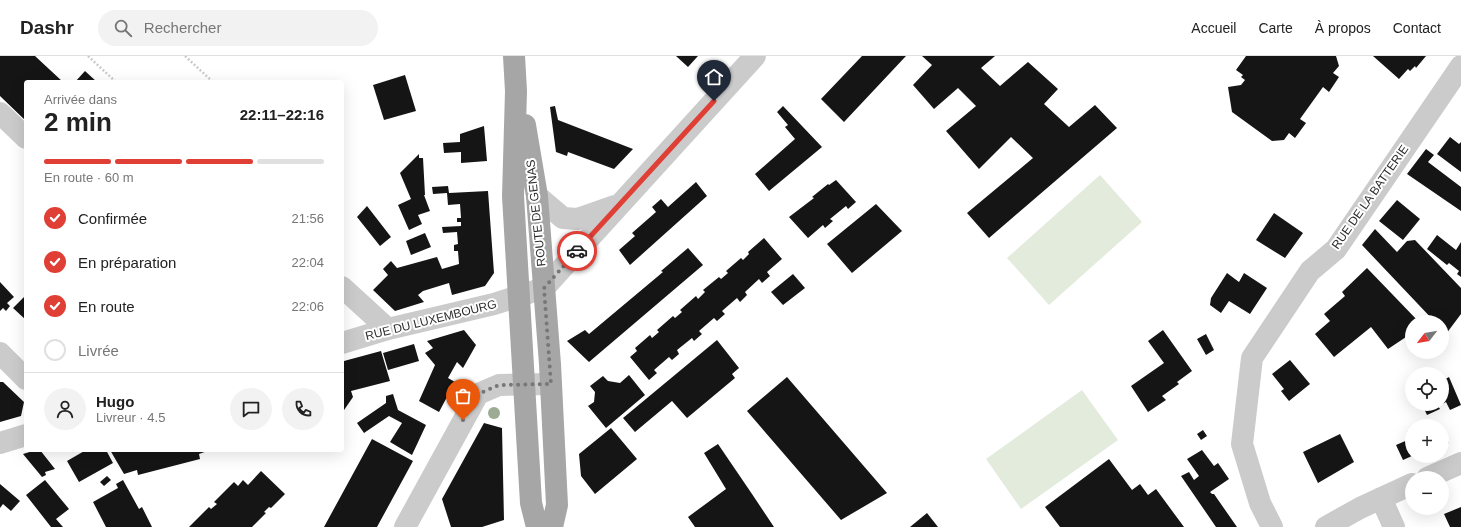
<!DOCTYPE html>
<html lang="fr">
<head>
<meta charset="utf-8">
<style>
	body { margin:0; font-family:Arial,sans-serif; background:#f2f2f2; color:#222; height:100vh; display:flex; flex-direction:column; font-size:15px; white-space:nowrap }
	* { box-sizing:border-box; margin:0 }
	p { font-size:13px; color:#767676 }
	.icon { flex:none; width:22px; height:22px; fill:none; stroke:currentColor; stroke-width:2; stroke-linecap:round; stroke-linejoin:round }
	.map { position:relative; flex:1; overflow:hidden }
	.sheet { position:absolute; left:24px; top:24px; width:320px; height:372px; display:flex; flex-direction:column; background:#fff; border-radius:4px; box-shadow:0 4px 16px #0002 }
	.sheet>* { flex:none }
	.needle { width:26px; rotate:239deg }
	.tools { position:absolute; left:1405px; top:259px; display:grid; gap:8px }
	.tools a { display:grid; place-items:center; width:44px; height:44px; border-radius:50%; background:#fff; box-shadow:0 4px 16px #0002; font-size:20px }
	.pin { position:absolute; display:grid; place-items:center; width:34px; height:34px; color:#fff; margin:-41px -17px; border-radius:50% 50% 50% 0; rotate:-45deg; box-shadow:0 0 4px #0007 }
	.pin .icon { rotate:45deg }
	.courier { position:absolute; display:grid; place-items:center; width:40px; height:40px; margin:-20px; border:3px solid #df3f35; border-radius:50%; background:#fff; color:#222; box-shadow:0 1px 5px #0007 }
	.head em { font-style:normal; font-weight:700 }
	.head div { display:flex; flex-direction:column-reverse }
	.head { display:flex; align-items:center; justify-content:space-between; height:68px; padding:0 20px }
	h1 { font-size:26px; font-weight:700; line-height:30px }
	.bar { display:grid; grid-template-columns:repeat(4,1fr); gap:6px 4px; align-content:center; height:48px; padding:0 20px }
	.bar i { height:5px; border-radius:3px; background:#e0e0e0 }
	.bar .selected { background:#df3f35 }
	.bar p { grid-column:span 4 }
	.line { display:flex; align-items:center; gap:10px; padding:0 20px; border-top:1px solid #e0e0e0 }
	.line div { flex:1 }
	.round { display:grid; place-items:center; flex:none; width:42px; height:42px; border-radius:21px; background:#f2f2f2 }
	ol { padding:0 20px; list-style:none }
	li { display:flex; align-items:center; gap:12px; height:44px }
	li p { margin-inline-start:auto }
	li .icon { padding:4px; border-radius:50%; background:#df3f35; color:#fff; stroke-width:4 }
	li:last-child { color:#767676 }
	li i { width:22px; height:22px; border:2px solid #e0e0e0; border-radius:50% }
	header { display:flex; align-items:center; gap:24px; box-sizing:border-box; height:56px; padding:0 20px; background:#fff; border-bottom:1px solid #e0e0e0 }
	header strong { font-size:19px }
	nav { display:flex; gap:22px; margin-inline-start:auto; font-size:14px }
	.search { width:280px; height:36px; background:#f2f2f2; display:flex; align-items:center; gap:10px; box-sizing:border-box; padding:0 14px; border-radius:22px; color:#767676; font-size:15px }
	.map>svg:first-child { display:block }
	.green { fill:#e2ebdc }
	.building { fill:#151515 }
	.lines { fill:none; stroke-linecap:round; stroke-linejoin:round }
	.path { stroke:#cbcbcb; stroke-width:2.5; stroke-dasharray:2 2; stroke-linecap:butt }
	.minor { stroke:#cbcbcb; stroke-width:22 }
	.major { stroke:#a6a6a6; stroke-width:22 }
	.tree { fill:#9cac94 }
	.done { stroke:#777; stroke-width:4; stroke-dasharray:0 7.2 }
	.route { stroke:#df3f35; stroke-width:5 }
	.labels { text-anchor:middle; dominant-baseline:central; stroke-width:4; stroke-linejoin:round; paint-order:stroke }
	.street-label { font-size:12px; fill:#2e2e2e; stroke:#fff }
</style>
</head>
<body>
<header>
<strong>Dashr</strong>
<div class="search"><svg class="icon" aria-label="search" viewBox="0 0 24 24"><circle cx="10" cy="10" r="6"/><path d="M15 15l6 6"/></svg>Rechercher</div>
<nav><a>Accueil</a><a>Carte</a><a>À propos</a><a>Contact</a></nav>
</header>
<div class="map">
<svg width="1461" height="471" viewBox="0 0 1461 471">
	<rect width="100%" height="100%" fill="#fff"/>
	<!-- green -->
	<path class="green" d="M1100,119L1142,166L1049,249L1007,202Z
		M1082,334L1118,384L1021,453L986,403Z"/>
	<!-- building -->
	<path class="building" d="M0,0H35L63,26H26V65L0,40Z
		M676,0H698L688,11Z
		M862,0H906L844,66L821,43Z
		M922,0H995L981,12L1000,30L1028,6L1058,33L1044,48L1069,71L1095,49L1117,72L989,182L967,157L1033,102L1011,81L979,113L946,75L976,50L958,32L934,53L913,29L932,9Z
		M1246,0H1336L1339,10L1333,17L1339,21L1329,36L1323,31L1300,63L1306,67L1295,82L1289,77L1284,84L1272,85L1232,56L1228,31L1241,29L1245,24L1241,21L1243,19L1236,14Z
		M1373,0H1426L1416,12L1415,10L1410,15L1408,13L1399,23Z
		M85,15L97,26H75Z
		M405,19L416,55L384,64L373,29Z
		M555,50L558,64L633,93L614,113L568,96L567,100L556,96L550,51Z
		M783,50L822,91L769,135L755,118L795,83L785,71L788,69L777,56Z
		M484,70L487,105L461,107V96L444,97L443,87L460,86V78Z
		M1450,81L1459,88L1461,86V116L1437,98Z
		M1426,93L1434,99L1428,106L1461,131V155L1407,118Z
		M419,98V102H423L425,139H424L430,155L418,159L422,168L409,174L398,149L411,143L400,117Z
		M836,124L856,146L848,153L846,150L830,163L833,165L825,172L823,169L808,182L789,161L814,142L812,141L828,128L829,129Z
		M696,126L707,140L630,209L619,194L635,180L632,177L656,156L652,151L661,143L668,151Z
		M448,130L449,137L488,135L494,217L485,230L452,239L449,227L423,235L418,239L424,246L395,255L373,234L388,219L383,213L391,205L397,212L437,201L442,213L459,208L458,195H454V189L458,188L457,176L443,177L442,171L461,170V166H457V162H461L460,148L448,149L447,137L433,138L432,131Z
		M1397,144L1420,163L1403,184L1379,165Z
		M876,148L902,175L852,217L827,188Z
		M367,150L391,181L380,190L357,161Z
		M1274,157L1303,177L1285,202L1256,184Z
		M1375,173L1397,196L1407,185L1415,184L1461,232V258L1446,278L1442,274V266H1435L1362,189Z
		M425,177L431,191L411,199L406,185Z
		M1437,179L1456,194L1461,186V221L1457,218L1459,215L1449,207L1447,209L1427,193Z
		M764,182L782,203L767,216L770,220L762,227L759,223L745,236L747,239L740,246L737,242L722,255L725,258L717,265L714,262L699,275L702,278L694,285L692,282L677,294L679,298L672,304L669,301L654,314L657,317L649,324L630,301L637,295L635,292L650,279L652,282L659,276L657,274L673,260L675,262L682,256L680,254L696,240L698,243L705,236L703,234L719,221L721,223L728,217L726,215L741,202L743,204L749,198L748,196Z
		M688,192L703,209L589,306L567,285L585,274L589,278L663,216L661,215Z
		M1367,212L1419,266H1412V277L1388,293L1371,271L1334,301L1315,278L1330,265L1324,258L1345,240L1342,236Z
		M1227,217L1239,226L1244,217L1267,232L1250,258L1229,245L1221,257L1210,249L1211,242Z
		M793,218L805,232L783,249L771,236Z
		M0,226L14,241L7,247L10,250L6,255L3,252L0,255Z
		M26,239V264L13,252Z
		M464,274L476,289L463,312L457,306L448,322L455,326L439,356L419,345L435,309L425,297L433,292L427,285Z
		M1163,274L1192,315L1177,326L1179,328L1162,340L1166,344L1148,356L1131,330L1164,307L1148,285Z
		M1206,278L1214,294L1206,299L1197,283Z
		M717,284L739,312L732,318L735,322L687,362L672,345L635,376L623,362Z
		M414,288L419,305L388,314L383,297Z
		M381,295L390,325L351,335L353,341L342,357V309L344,305Z
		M1290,304L1310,328L1289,345L1281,335L1284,333L1272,318Z
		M629,319L645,339L606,372L588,350L594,346L595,336L590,330L603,320L608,325L620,327Z
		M787,321L887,437L841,464L747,355Z
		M1449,321L1461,349L1450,354L1446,346L1438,350L1440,353L1427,359L1422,348H1442V325Z
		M0,326H3L24,346L21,360L0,366Z
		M393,338L398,354L426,369L412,399L390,386L402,367L389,360L364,377L357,367L386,347V340Z
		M484,367L502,372L504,464L482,471H451L442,443Z
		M1442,371L1449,387L1442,390Z
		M611,372L637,403L595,438L581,420L579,398Z
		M1412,373V400L1403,404L1396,389L1410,383L1407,376Z
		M1203,374L1207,380L1201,384L1197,378Z
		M1340,378L1354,406L1318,427L1303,396Z
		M372,383L413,405L377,471H324Z
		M718,388L752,438L774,471H695L688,461L726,433L704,397Z
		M36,394H40L55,413L45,416L46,419L42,421L23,398Z
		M86,394H106L113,407L79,426L67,405Z
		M110,394H210L199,398L200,403L138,419L137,414L124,418Z
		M1202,394L1214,410L1218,407L1229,423L1210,436L1212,438H1214L1237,471H1216L1181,420L1189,416L1194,424L1199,420L1187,403Z
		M1109,403L1132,434L1140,428L1148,439L1156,433L1184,471H1060L1045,451Z
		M261,415L285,438L271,452L269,451L264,456L266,457L252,471H189L209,451L211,453L217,448L214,446L234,426L238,430L243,424L248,429Z
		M107,420L111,424L104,430L100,426Z
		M45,424L69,453L56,463L63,471H51L26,439Z
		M123,424L139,453L142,451L152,471H106L93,446L118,432L116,428Z
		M0,428L20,445L11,455L3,448L0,452Z
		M1461,451V471H1450L1444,458Z
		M927,457L938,471H910Z"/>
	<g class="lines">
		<!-- path -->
		<path class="path" d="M88,0L116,26
			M185,0L213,26"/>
		<!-- minor -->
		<path class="minor" d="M0,57L26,82
			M537,140L563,162L578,163L615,150
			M342,231L388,273
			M342,287L388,273L494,248L544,232L755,0
			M0,297L26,323
			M0,387L26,379
			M1427,422L1461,407
			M1381,442L1394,471
			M405,471L478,338L499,329L551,328
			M1272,471L1260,447L1242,388L1252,302L1310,215L1336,193L1461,10
			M1326,471L1360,452L1412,428"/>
		<!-- major -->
		<path class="major" d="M514,0L516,35L513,140L531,447L537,471
			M525,69L537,140L550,308L557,449L552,471"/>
	</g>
	<!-- trees -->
	<circle class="tree" cx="494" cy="357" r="6"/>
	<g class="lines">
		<!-- done -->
		<path class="done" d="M463,364L478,338L499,329L551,328L544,232L577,195"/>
		<!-- route -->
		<path class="route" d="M577,195L714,45"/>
	</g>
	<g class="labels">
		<!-- street labels -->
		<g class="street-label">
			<text transform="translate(1370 141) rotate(-55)">RUE DE LA BATTERIE</text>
			<text transform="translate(536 157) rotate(-96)">ROUTE DE GENAS</text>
			<text transform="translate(431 264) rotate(-14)">RUE DU LUXEMBOURG</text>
		</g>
	</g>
</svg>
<div class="tools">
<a><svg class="needle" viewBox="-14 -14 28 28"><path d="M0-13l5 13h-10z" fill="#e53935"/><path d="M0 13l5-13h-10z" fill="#767676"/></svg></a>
<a><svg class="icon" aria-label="locate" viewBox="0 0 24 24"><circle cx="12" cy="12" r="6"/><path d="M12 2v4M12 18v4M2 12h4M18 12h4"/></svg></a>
<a>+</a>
<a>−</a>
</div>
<div class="pin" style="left:463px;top:364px;background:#ea580c"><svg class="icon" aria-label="bag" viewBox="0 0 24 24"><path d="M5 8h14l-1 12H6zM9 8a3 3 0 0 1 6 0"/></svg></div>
<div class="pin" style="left:714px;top:45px;background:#1f2937"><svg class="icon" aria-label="home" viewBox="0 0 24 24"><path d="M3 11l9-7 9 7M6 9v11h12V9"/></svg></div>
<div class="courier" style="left:577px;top:195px"><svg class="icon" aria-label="car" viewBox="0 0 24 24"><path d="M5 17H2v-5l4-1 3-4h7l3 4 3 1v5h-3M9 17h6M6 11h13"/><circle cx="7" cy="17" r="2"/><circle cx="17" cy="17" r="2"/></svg></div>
<section class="sheet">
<div class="head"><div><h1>2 min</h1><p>Arrivée dans</p></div><em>22:11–22:16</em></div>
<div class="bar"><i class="selected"></i><i class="selected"></i><i class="selected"></i><i></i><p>En route · 60 m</p></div>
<ol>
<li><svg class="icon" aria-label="check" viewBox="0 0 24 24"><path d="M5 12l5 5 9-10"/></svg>Confirmée<p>21:56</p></li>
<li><svg class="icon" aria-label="check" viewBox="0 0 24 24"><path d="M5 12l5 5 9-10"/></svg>En préparation<p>22:04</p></li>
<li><svg class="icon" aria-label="check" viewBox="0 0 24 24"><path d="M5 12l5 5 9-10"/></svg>En route<p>22:06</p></li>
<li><i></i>Livrée</li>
</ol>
<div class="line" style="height:72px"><a class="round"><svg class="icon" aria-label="person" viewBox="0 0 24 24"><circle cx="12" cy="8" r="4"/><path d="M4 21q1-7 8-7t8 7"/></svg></a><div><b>Hugo</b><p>Livreur · 4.5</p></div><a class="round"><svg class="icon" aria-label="chat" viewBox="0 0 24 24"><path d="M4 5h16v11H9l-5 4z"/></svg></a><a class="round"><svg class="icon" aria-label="phone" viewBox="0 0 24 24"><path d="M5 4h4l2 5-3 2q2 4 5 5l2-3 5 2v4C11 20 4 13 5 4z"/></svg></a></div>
</section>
</div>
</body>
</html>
